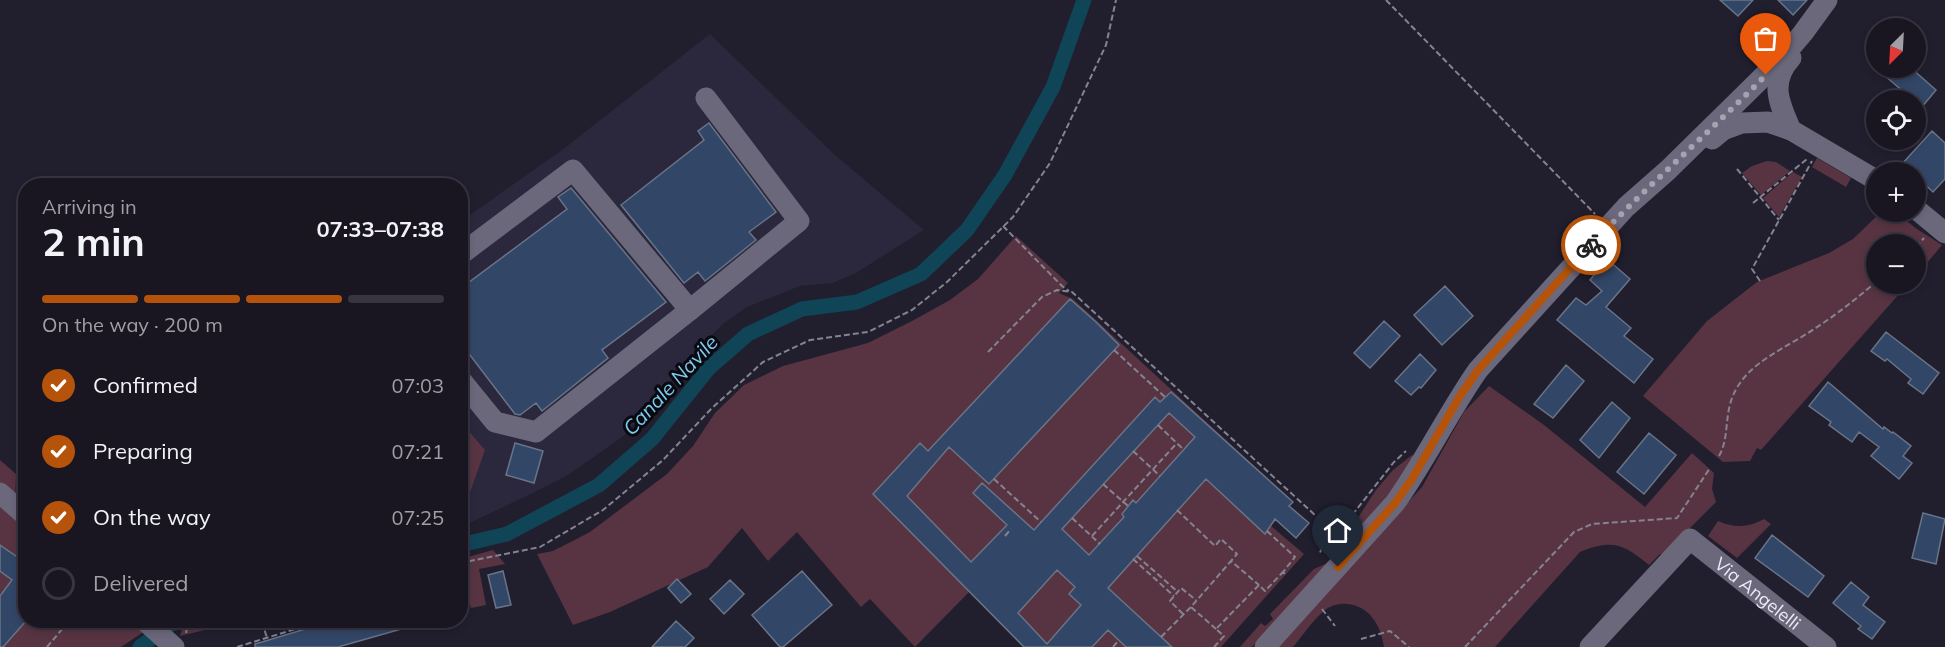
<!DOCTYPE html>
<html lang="en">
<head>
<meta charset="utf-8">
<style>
	body { margin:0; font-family:Mulish,sans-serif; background:#26232f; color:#f1f3f6; height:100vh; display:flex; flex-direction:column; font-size:22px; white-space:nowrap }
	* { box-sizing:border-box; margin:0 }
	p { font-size:20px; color:#9f9fa5 }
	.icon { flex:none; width:33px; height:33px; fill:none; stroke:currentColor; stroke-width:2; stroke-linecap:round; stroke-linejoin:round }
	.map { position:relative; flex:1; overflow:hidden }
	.panel { position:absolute; left:18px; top:178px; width:450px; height:450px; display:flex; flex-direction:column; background:#191622; border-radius:24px; box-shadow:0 3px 9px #0003,0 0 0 2px #373540 }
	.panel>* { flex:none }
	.needle { width:39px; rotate:204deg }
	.fabs { position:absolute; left:1866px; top:18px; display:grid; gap:12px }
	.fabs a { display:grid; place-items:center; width:60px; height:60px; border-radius:50%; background:#191622; box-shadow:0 3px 9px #0003,0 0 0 2px #373540; font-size:30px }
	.pin { position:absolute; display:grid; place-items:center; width:51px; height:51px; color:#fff; margin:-62px -26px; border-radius:50% 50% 50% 0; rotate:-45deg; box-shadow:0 0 6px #0007 }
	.pin .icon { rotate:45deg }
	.courier { position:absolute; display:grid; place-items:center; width:60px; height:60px; margin:-30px; border:4px solid #b45309; border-radius:50%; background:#fff; color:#222; box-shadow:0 2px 8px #0007 }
	.headline em { font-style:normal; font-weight:700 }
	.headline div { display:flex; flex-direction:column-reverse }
	.headline { display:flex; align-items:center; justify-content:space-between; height:102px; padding:0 24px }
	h1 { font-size:39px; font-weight:700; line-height:45px }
	.bar { display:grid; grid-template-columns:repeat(4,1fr); gap:9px 6px; align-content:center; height:72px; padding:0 24px }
	.bar i { height:8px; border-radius:4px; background:#373540 }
	.bar .current { background:#b45309 }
	.bar p { grid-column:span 4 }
	ol { padding:0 24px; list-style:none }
	li { display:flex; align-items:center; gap:18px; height:66px }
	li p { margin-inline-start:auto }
	li .icon { padding:6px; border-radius:50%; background:#b45309; color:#fff; stroke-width:4 }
	li:last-child { color:#9f9fa5 }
	li i { width:33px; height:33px; border:3px solid #373540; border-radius:50% }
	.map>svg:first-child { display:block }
	.built { fill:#2b273d }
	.green { fill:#583442 }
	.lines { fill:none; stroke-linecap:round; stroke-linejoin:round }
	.canal { stroke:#104457; stroke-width:15 }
	.building { fill:#324667; stroke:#697487; stroke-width:1.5; fill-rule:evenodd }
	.path { stroke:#868391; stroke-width:2; stroke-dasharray:6 3; stroke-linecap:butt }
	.minor { stroke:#6b687c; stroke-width:21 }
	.done { stroke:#a6a3b1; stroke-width:6; stroke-dasharray:0 10.8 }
	.route { stroke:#b45309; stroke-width:8 }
	.labels { text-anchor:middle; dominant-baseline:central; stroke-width:6; stroke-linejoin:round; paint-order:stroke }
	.street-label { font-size:18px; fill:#edebf7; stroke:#0a0910 }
	.water-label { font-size:20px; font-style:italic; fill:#7ccbef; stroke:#0a0910 }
</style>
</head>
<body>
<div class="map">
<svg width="1945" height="647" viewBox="0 0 1945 647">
	<rect width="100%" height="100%" fill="#211e2e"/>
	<!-- built -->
	<path class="built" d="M710,34L835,155L924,230L856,273L833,283L800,286L747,307L724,323L695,352L625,435L568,475L531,494L461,527L460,222L562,150Z
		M25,465V515L15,506L16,474Z"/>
	<!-- green -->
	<path class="green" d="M1817,158L1851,178L1846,187L1812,167Z
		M1767,161L1776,162L1790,171L1761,195L1742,173L1752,166Z
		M1793,172L1802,177L1779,217L1763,198Z
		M1881,212H1895L1917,229L1942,245L1916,276V244H1876V284H1908L1761,450L1757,448L1750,461L1723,462L1643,396L1707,321L1757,282L1829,253L1853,239Z
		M1016,236L1068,283L1059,293L1073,299L1293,502L1271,526L1304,554L1221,647H1024L970,591L915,647L870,599L861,607L797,532L768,561L742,528L708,567L610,612L573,625L537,554L553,551L590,532L667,474L693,446L715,413L744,385L783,366L868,343L912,321L950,300L978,279Z
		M1489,386L1544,425L1645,507L1692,453L1714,473L1712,489L1716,502L1663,555L1660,554L1649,565C1623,544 1613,539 1580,552L1495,647H1384C1381,626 1370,606 1347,604C1340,603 1330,606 1325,610C1313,620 1303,635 1293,647H1275L1422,487L1464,412Z
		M460,421L485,450L469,495L461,497Z
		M1412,455L1415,457L1414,460C1369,529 1307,586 1252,647H1240L1261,623L1265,626L1273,619L1270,614L1314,569L1330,562L1333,555L1331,547L1340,531L1359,516L1376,490L1393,470Z
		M0,460L16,474L15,506L25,515L26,621H144L151,627L121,647H0Z
		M1764,519L1771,524L1737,558L1708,536L1718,521C1734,528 1749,528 1764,519Z
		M493,550L505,564L479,569L486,605L471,608L465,590L461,591V559Z
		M197,621H242L180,636L184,624Z"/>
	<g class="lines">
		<!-- canal -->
		<path class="canal" d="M460,545L507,534L599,485L652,439L709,368L748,334L802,309L857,302L921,274L967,230L1005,175L1053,87L1084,0
			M140,647L171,624L181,621"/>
	</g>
	<!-- building -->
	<path class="building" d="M1720,0H1753L1738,16Z
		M1778,0H1807L1793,15Z
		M1876,68H1911L1936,90L1921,108L1916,100H1913Z
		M709,123L776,212L749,232L756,240L705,281L698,272L684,283L621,205L704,140L698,131Z
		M1932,131L1945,143V179L1933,192L1916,176V172H1912L1902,164Z
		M571,188L666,302L602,350L608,358L542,411L536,403L520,415L515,414L460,342V289L567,209L558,197Z
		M1607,259L1630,279L1606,307L1631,328L1624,336L1653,359L1634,383L1557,320L1576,298L1586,305L1602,291L1590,280Z
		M1445,286L1473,316L1442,345L1414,315Z
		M1070,299L1096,322L1119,345L989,484L949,447L907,496L971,562L1007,525L973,493L982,483L1034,530L1155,397L1160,402L1171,392L1293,502L1289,506L1309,523L1296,538L1275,519L1265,534L1206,479L1108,588L1172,647H1126L1108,630L1092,647H1024L873,494L920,443L928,451ZM1169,413L1195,437L1136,503L1133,500L1122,514L1124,517L1089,555L1062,529ZM1057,570L1075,587L1069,594L1081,605L1047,644L1018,613Z
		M1384,321L1400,336L1370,368L1354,353Z
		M1886,332L1939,373L1923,394L1908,383L1911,379L1887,359L1885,361L1871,351Z
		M1420,354L1436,370L1421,388L1419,387L1411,395L1395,381Z
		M1566,365L1584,381L1553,418L1534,404Z
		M1828,382L1883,429L1884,427L1892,433L1893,432L1911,446L1903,456L1912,463L1899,479L1871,456L1879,447L1859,432L1852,442L1829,425L1831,422L1809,406Z
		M1612,402L1630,418L1599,458L1580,440Z
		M1649,433L1676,455L1644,494L1617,472Z
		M515,443L543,451L534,483L506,475Z
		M1923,513L1945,519L1936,564L1912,558Z
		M1772,535L1824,576L1808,597L1755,558Z
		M0,545L26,563V621L3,647H0V596L12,580L0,571Z
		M503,571L511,605L496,608L488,575Z
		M802,571L832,605L783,647H780L752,615Z
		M677,579L691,594L681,603L668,588Z
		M730,580L744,594L724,614L710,599Z
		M1851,582L1869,597L1863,605L1885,622L1872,639L1858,629L1861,626L1833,603Z
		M332,621H418L419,624L338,647H255V644Z
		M676,621L694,638L685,647H652Z"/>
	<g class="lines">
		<!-- path -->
		<path class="path" d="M1386,0L1595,214
			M1737,169L1779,220
			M1753,203L1807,159
			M1003,226L1062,286L1069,291
			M1916,247L1924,238
			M1760,281L1752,269L1812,161
			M1114,350L1165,397
			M988,352L1042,297L1057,290L1072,292L1328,527L1320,553
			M1158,425L1184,450
			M1133,451L1160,476
			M1719,456C1731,435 1722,411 1738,386C1755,359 1788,347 1814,329C1836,315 1856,299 1876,282
			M994,479L1041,522
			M1103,484L1128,506
			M1177,510L1215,546L1221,539L1237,554L1231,561
			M1072,518L1100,544
			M1328,527L1353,514L1394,462L1406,451
			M1267,531L1295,557L1283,572L1286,575
			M1005,536L1011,529
			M1092,536L1177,443
			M1137,556L1178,592
			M1133,559L1174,596
			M460,563L540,547L603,510L663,460L711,409L763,362L810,340L868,332L912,310L947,282L1013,217L1050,163L1106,45L1116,0
			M1322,609L1335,626
			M1183,614L1170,601L1181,588L1196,600
			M262,622L267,638
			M1216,629L1191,607L1231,561L1259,585
			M186,633L187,628L217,621
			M1161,637L1191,607
			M1361,639L1390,631L1409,647
			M47,647L69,621
			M237,647L321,621
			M1113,647L1119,640
			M1214,647L1224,636L1216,629L1259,585L1265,591L1283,572
			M1465,647L1574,532L1592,524L1677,518L1710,468"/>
		<!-- minor -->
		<g class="minor">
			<path d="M1791,58C1769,82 1779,103 1791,130"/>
			<path d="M1712,139L1723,130L1742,123L1768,122L1791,130L1876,180"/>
			<path d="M1916,209L1945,233"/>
			<path d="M460,255L573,170L690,310L536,432L495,422L460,379"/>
			<path d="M690,310L799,221L706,98"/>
			<path d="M0,493L26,516"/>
			<path d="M145,621L174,647"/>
			<path d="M1265,647L1395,503C1425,461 1448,413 1478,370L1626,207L1668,170L1780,60L1803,33L1827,0"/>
			<path id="s1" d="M1590,647L1690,539L1826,647"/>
		</g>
	</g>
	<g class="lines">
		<!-- done -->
		<path class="done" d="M1591,245C1647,186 1709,133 1766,75"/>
		<!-- route -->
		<path class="route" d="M1338,567L1395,503L1412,479L1460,396L1478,370L1591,245"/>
	</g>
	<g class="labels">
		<!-- street labels -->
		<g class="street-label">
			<text stroke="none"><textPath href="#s1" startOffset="234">Via Angelelli</textPath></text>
		</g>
		<!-- water labels -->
		<g class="water-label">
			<text transform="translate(670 385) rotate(-47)">Canale Navile</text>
		</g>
	</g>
</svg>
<div class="fabs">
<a><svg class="needle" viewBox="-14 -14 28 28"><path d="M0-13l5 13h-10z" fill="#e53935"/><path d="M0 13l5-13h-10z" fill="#9f9fa5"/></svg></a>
<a><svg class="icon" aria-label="locate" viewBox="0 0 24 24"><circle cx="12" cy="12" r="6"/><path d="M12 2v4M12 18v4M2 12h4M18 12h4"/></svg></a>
<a>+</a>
<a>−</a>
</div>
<div class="pin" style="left:1766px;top:75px;background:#ea580c"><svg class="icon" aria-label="bag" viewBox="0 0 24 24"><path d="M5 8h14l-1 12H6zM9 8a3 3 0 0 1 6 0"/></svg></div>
<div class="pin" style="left:1338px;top:567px;background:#1f2937"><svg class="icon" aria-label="home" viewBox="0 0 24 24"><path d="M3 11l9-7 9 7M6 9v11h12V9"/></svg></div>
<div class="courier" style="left:1591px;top:245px"><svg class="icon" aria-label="bike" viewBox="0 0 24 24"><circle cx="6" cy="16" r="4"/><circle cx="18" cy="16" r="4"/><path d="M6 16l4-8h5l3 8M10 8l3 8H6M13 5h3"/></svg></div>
<section class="panel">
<div class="headline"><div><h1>2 min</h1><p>Arriving in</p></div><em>07:33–07:38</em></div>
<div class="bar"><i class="current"></i><i class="current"></i><i class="current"></i><i></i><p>On the way · 200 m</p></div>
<ol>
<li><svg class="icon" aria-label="check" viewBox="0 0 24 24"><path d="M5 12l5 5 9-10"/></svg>Confirmed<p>07:03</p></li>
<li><svg class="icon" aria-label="check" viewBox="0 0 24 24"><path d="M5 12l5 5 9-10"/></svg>Preparing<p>07:21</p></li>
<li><svg class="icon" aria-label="check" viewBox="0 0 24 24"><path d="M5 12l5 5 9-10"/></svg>On the way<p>07:25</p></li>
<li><i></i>Delivered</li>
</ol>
</section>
</div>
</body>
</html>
